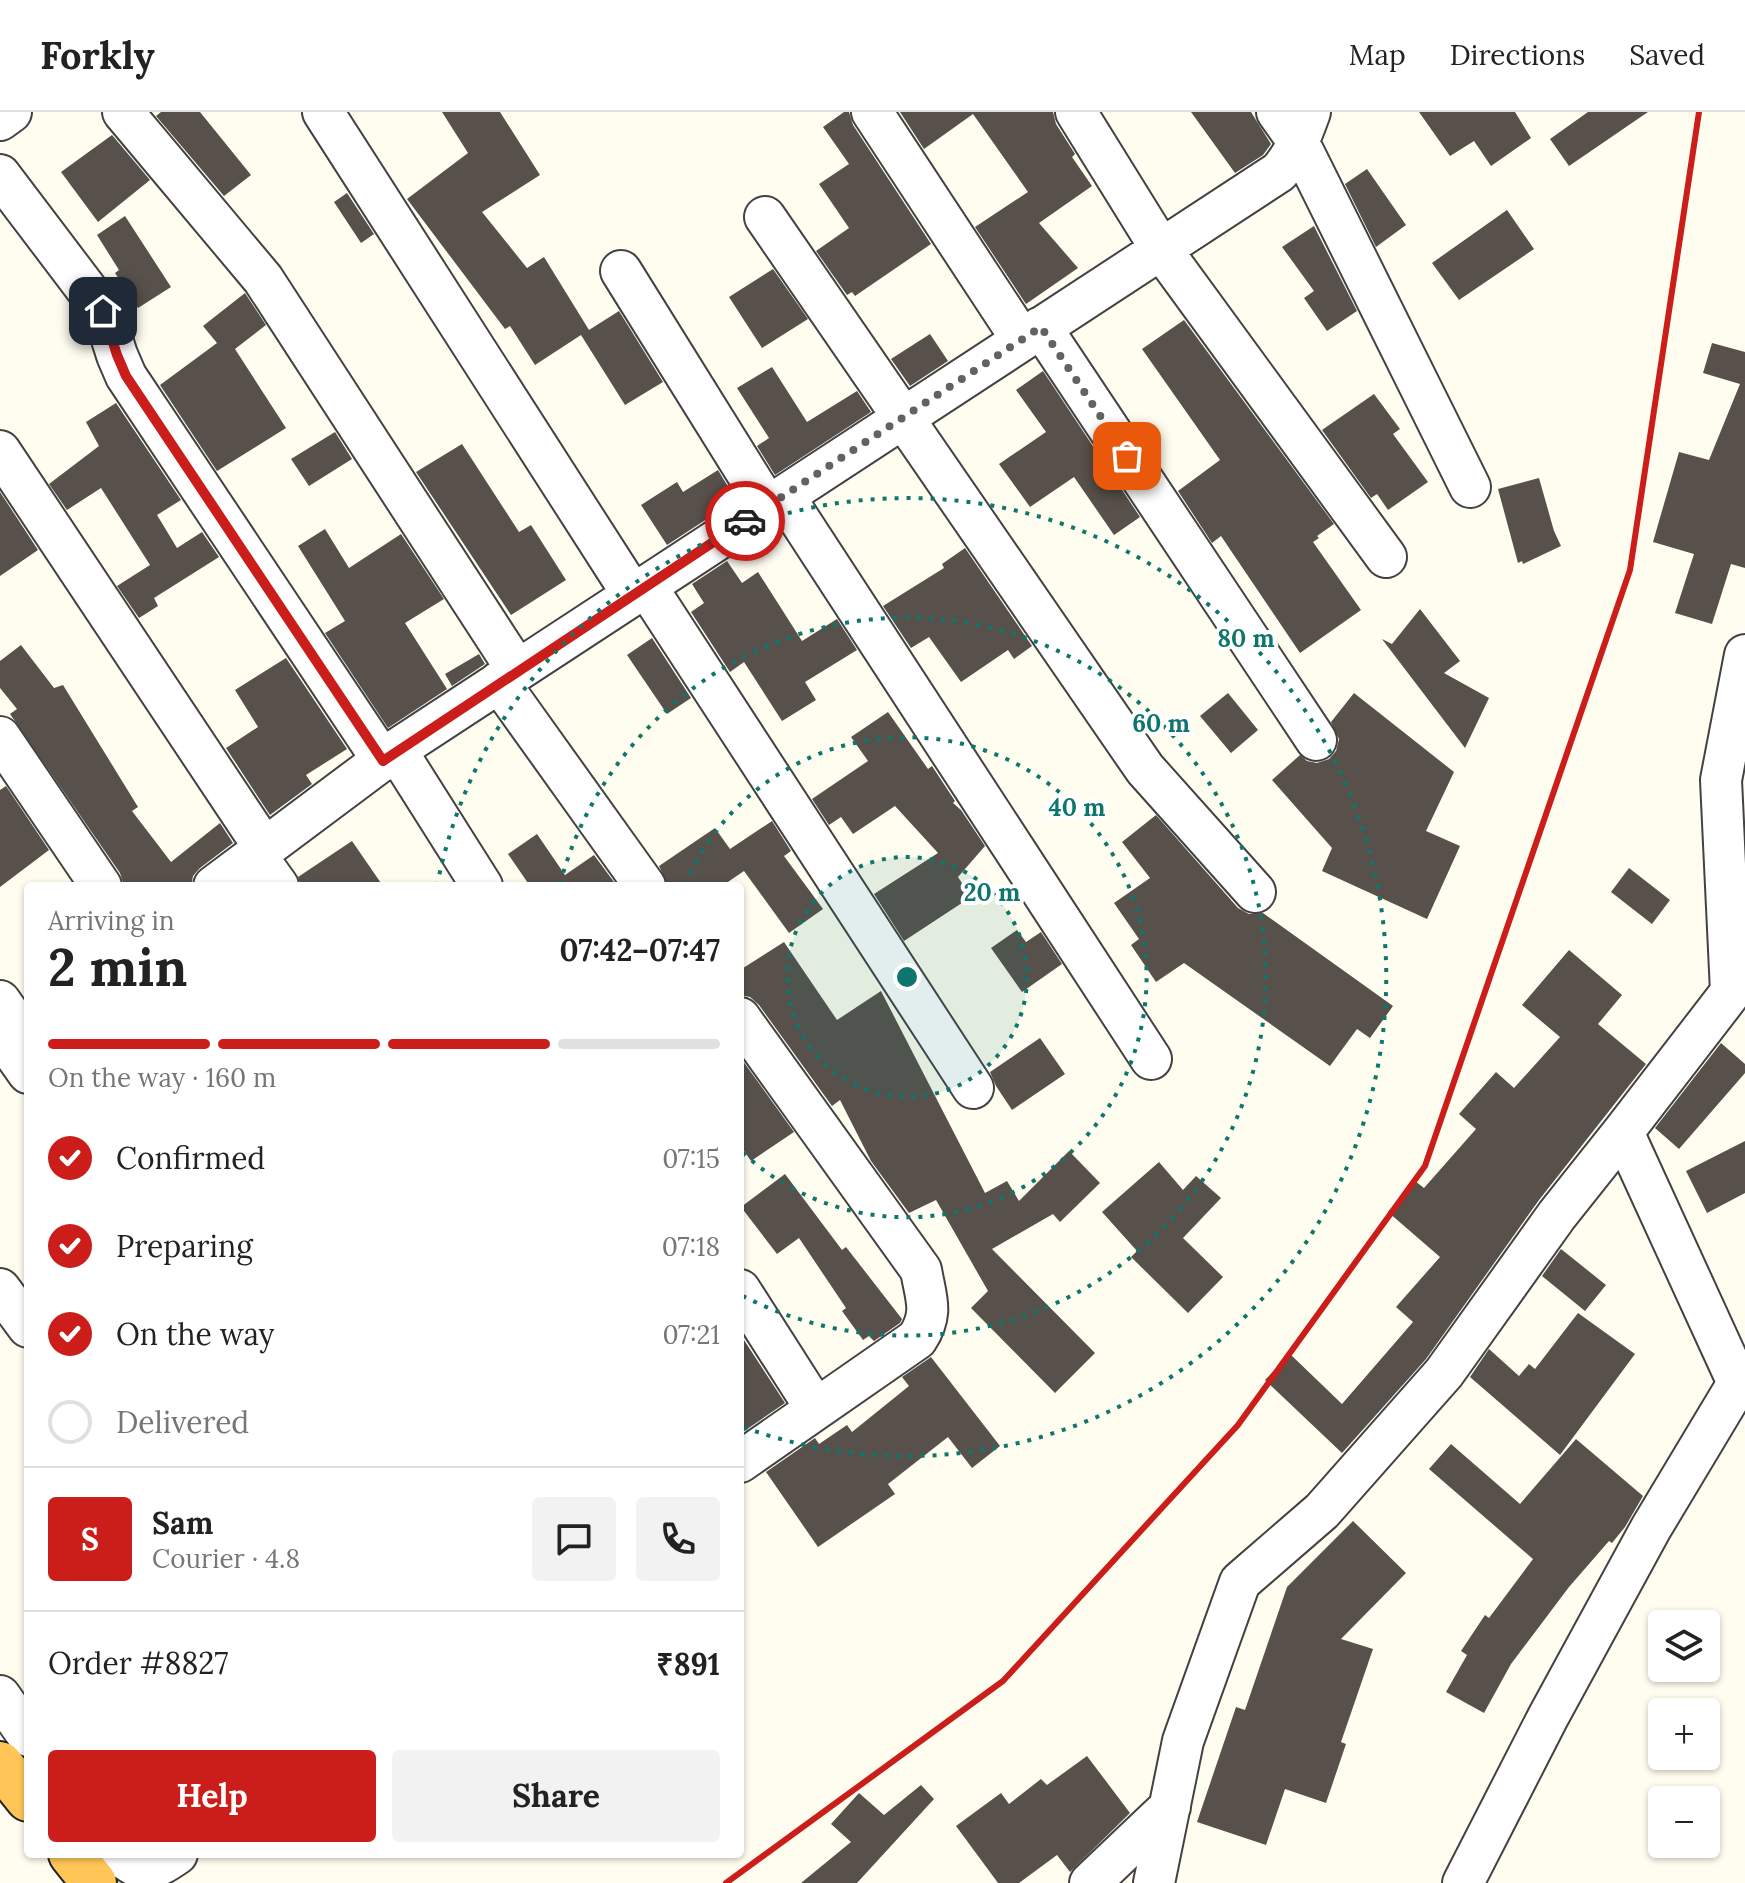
<!DOCTYPE html>
<html lang="en">
<head>
<meta charset="utf-8">
<style>
	body { margin:0; font-family:Lora,serif; background:#f2f2f2; color:#222; height:100vh; display:flex; flex-direction:column; font-size:30px; white-space:nowrap }
	* { box-sizing:border-box; margin:0 }
	p { font-size:26px; color:#767676 }
	.icon { flex:none; width:44px; height:44px; fill:none; stroke:currentColor; stroke-width:2; stroke-linecap:round; stroke-linejoin:round }
	.map { position:relative; flex:1; overflow:hidden }
	.drawer { position:absolute; left:24px; top:770px; width:720px; height:976px; display:flex; flex-direction:column; background:#fff; border-radius:8px; box-shadow:0 2px 6px #0004 }
	.drawer>* { flex:none }
	.fabs { position:absolute; left:1648px; top:1498px; display:grid; gap:16px }
	.fabs a { display:grid; place-items:center; width:72px; height:72px; border-radius:8px; background:#fff; box-shadow:0 2px 6px #0004; font-size:40px }
	.pin { position:absolute; display:grid; place-items:center; width:68px; height:68px; color:#fff; margin:-34px; border-radius:16px; box-shadow:0 4px 12px #0006 }
	.courier { position:absolute; display:grid; place-items:center; width:80px; height:80px; margin:-40px; border:6px solid #cb1d1a; border-radius:50%; background:#fff; color:#222; box-shadow:0 2px 10px #0007 }
	.headline em { font-style:normal; font-weight:700 }
	.headline div { display:flex; flex-direction:column-reverse }
	.headline { display:flex; align-items:center; justify-content:space-between; height:136px; padding:0 24px }
	h1 { font-size:52px; font-weight:700; line-height:60px }
	.bar { display:grid; grid-template-columns:repeat(4,1fr); gap:12px 8px; align-content:center; height:96px; padding:0 24px }
	.bar i { height:10px; border-radius:6px; background:#e0e0e0 }
	.bar .selected { background:#cb1d1a }
	.bar p { grid-column:span 4 }
	.line { display:flex; align-items:center; gap:20px; padding:0 24px; border-top:2px solid #e0e0e0 }
	.line div { flex:1 }
	.round { display:grid; place-items:center; flex:none; width:84px; height:84px; border-radius:8px; background:#f2f2f2 }
	ol { padding:0 24px; list-style:none }
	li { display:flex; align-items:center; gap:24px; height:88px }
	li p { margin-inline-start:auto }
	li .icon { padding:8px; border-radius:50%; background:#cb1d1a; color:#fff; stroke-width:4 }
	li:last-child { color:#767676 }
	li i { width:44px; height:44px; border:4px solid #e0e0e0; border-radius:50% }
	.action { display:flex; gap:16px; margin-top:auto; padding:16px 24px }
	.action a { flex:1; height:92px; border-radius:8px; background:#cb1d1a; color:#fff; font-size:32px; font-weight:700; line-height:92px; text-align:center }
	.action a+a { background:#f2f2f2; color:#222 }
	header { display:flex; align-items:center; gap:48px; box-sizing:border-box; height:112px; padding:0 40px; background:#fff; border-bottom:2px solid #e0e0e0 }
	header strong { font-size:38px }
	nav { display:flex; gap:44px; margin-inline-start:auto; font-size:28px }
	.map>svg:first-child { display:block }
	.building { fill:#58504a }
	.lines { fill:none; stroke-linecap:round; stroke-linejoin:round }
	.minor-casing { stroke:#424242; stroke-width:44 }
	.trunk-casing { stroke:#202020; stroke-width:48 }
	.minor { stroke:#fff; stroke-width:40 }
	.trunk { stroke:#ffc657; stroke-width:44 }
	.rail { stroke:#cb1d1a; stroke-width:6 }
	.done { stroke:#63625e; stroke-width:8; stroke-dasharray:0 14.4 }
	.route { stroke:#cb1d1a; stroke-width:10 }
	.ring { fill:none; stroke:#0f766e; stroke-width:4; stroke-dasharray:4 8 }
	.centre { fill:#0f766e; stroke:#fff; stroke-width:4 }
	.ring-label { font-size:24px; text-anchor:middle; font-weight:bold; fill:#0f766e; stroke:#fff; stroke-width:8; stroke-linejoin:round; paint-order:stroke }
</style>
</head>
<body>
<header>
<strong>Forkly</strong>
<nav><a>Map</a><a>Directions</a><a>Saved</a></nav>
</header>
<div class="map">
<svg width="1745" height="1771" viewBox="0 0 1745 1771">
	<rect width="100%" height="100%" fill="#fffdf0"/>
	<!-- building -->
	<path class="building" d="M161,0H200L251,63L224,84L156,4Z
		M442,0H500L540,63L482,100L527,156L544,145L589,218L619,199L663,270L625,293L581,223L535,253L510,214L505,217L407,87L468,41Z
		M844,0H849L853,13L931,132L855,184L852,180L847,183L816,139L849,116L819,72L849,52L823,15Z
		M900,0H1053L1056,12L1075,42L1072,45L1092,74L1039,111L1078,156L1026,192L975,115L1028,80L973,2L924,37Z
		M1191,0H1251L1271,32L1263,43L1235,61Z
		M1419,0H1515L1531,26L1491,54L1474,29L1450,44Z
		M1588,0H1648L1569,54L1550,27Z
		M112,23L150,68L98,110L61,60Z
		M1367,57L1406,113L1376,135L1345,72Z
		M347,81L374,122L361,131L334,90Z
		M1507,98L1534,137L1459,188L1432,151Z
		M125,104L171,175L138,196L115,161L119,158L97,123Z
		M1314,114L1357,199L1327,219L1304,186L1314,179L1282,135Z
		M773,157L808,207L762,236L729,185Z
		M245,181L266,213L235,237L286,316L217,359L160,273L217,231L203,214Z
		M1184,208L1334,412L1317,424L1319,426L1313,430L1361,498L1300,541L1221,424L1212,431L1178,379L1220,348L1142,237Z
		M930,222L948,249L910,274L891,247Z
		M1712,231L1745,240V456L1731,452L1712,512L1675,501L1694,442L1653,430L1679,340L1709,348L1740,272L1703,261Z
		M772,255L807,310L857,279L871,300L775,363L757,334L769,326L737,276Z
		M1043,259L1140,405L1114,423L1074,365L1030,395L999,352L1046,320L1016,278Z
		M1374,282L1400,317L1393,322L1428,370L1388,398L1377,382L1371,386L1322,318Z
		M116,291L181,388L157,403L177,436L202,420L219,445L154,486L158,494L139,506L117,474L150,453L101,376L67,398L49,372L99,334L86,310Z
		M335,320L352,347L309,374L291,347Z
		M462,332L519,420L531,413L566,468L511,503L416,360Z
		M718,358L736,388L667,433L641,393L677,370L683,380Z
		M1539,366L1554,419L1561,434L1523,452L1522,449L1518,451L1498,377Z
		M0,380L38,438L0,464Z
		M325,417L349,456L401,422L444,487L405,511L447,577L388,616L325,521L345,509L298,434Z
		M965,436L1032,534L1014,547L1008,538L961,570L929,525L911,536L883,494L944,456L942,452Z
		M727,449L742,471L758,460L802,529L837,507L857,538L805,570L816,588L782,609L744,550L730,560L691,500L704,491L692,472Z
		M1420,497L1460,549L1444,561L1489,586L1465,636L1382,527L1392,532Z
		M652,526L691,586L667,602L627,543Z
		M21,533L54,576L63,573L138,695L132,699L171,750L220,711L233,731L200,756L193,764L191,774H124L120,761L10,602L17,597L0,576V549Z
		M479,542L485,552L452,574L445,562Z
		M286,546L347,637L306,663L312,672L270,703L226,636L258,615L235,578Z
		M1228,581L1258,618L1231,641L1200,604Z
		M1354,581L1454,660L1426,719L1460,734L1427,807L1322,759L1332,736L1272,668L1300,643L1307,649L1317,651L1329,647L1336,639L1339,627L1331,610Z
		M888,600L928,657L932,654L955,689L953,691L961,698L985,734L958,765L971,785L904,829L874,782L938,741L895,694L853,722L841,705L829,713L812,687L868,649L851,625Z
		M6,674L49,738L0,775V678Z
		M1156,703L1238,796L1249,802L1263,801L1393,894L1370,926L1357,917L1330,954L1184,851L1156,870L1131,833L1139,827L1114,791L1150,766L1122,730Z
		M772,709L791,739L784,744L823,797L789,821L744,759L722,774H668L659,754L715,716L730,737Z
		M537,722L565,763L594,743L617,774H530L508,742Z
		M352,729L383,774H301L298,765Z
		M1629,756L1670,788L1652,812L1611,780Z
		M1017,818L1026,830L1041,820L1062,852L1022,880L991,836Z
		M784,830L837,908L881,879L985,1081L1007,1069L1019,1089L1069,1039L1100,1071L1060,1110L1053,1102L992,1137L1095,1241L1055,1281L971,1196L988,1179L936,1088L909,1101L871,1049L840,988L832,994L759,893L750,885L740,883V858Z
		M1569,838L1622,883L1598,912L1646,952L1539,1088L1426,1247L1342,1341L1265,1268L1290,1242L1342,1292L1413,1210L1396,1195L1440,1145L1388,1100L1415,1069L1424,1076L1476,1017L1459,1002L1496,960L1514,976L1560,925L1522,893Z
		M1040,926L1065,962L1012,998L996,974L990,960Z
		M1721,931L1745,952V961L1679,1037L1655,1016Z
		M740,945L794,1020L751,1049L740,1033Z
		M1745,1029V1081L1707,1101L1686,1059Z
		M1159,1050L1183,1078L1196,1064L1221,1086L1183,1126L1223,1165L1188,1201L1131,1145L1137,1139L1102,1100Z
		M785,1062L842,1138L846,1135L902,1207L900,1211L874,1229L869,1224L863,1228L842,1199L846,1196L799,1126L777,1142L741,1095Z
		M1561,1137L1606,1173L1585,1199L1542,1164Z
		M1578,1201L1635,1242L1560,1343L1470,1265L1489,1237L1519,1264L1529,1252L1535,1257Z
		M740,1222L785,1291L740,1322Z
		M931,1245L1000,1334L972,1356L948,1325L888,1372L895,1382L818,1435L766,1360L815,1326L819,1332L847,1313L852,1320L909,1274L902,1265Z
		M1576,1327L1643,1384L1625,1415L1612,1431L1609,1429L1569,1475L1511,1552L1484,1601L1446,1580L1467,1543L1461,1539L1485,1503L1489,1506L1533,1447L1429,1357L1451,1332L1520,1392Z
		M1353,1409L1406,1461L1341,1527L1373,1537L1341,1630L1346,1632L1326,1691L1285,1677L1266,1733L1197,1710L1236,1595L1245,1598L1287,1475Z
		M1087,1644L1130,1701L1070,1760L1057,1743L1019,1771H998L956,1714L1001,1681L1009,1692L1041,1667L1047,1673Z
		M921,1673L934,1687L857,1771H801L851,1730L831,1712L859,1681L884,1703Z"/>
	<g class="lines">
		<!-- minor casing -->
		<g class="minor-casing">
			<path id="minor" d="M123,0L263,167L517,558
				M323,0L633,483
				M872,0L1022,228
				M1076,0L1161,137L1386,445
				M1277,0L1299,31L1470,375
				M0,8L11,0
				M0,63L103,199L117,243L126,264L383,649
				M765,105L1145,657L1255,780
				M621,159L768,395
				M1041,215L1316,628
				M0,339L265,737
				M784,384L1151,947
				M646,474L973,976
				M499,570L645,774
				M0,625L101,774
				M396,638L482,774
				M255,742L278,774
				M214,774L396,638L1279,60C1295,42 1302,22 1310,0
				M1731,880L1721,668L1745,543
				M0,889L21,919
				M740,906L921,1158C926,1187 934,1201 917,1227L740,1350
				M6,930L28,961
				M0,1177L28,1215
				M740,1178L816,1297
				M0,1584L28,1624
				M118,1742C143,1762 151,1760 177,1742
				M1090,1771L1170,1695
				M1154,1771L1183,1629L1240,1470L1322,1399L1444,1261L1557,1103L1623,1020
				M1463,1771L1548,1605L1651,1416L1738,1271L1623,1020L1731,880L1745,858"/>
		</g>
		<!-- trunk casing -->
		<g class="trunk-casing">
			<path id="trunk" d="M0,1652L28,1687
				M71,1742L94,1771"/>
		</g>
		<!-- minor -->
		<use href="#minor" class="minor"/>
		<!-- trunk -->
		<use href="#trunk" class="trunk"/>
		<!-- rail -->
		<path class="rail" d="M726,1771L1003,1569L1238,1313L1425,1054L1630,458L1699,0"/>
	</g>
	<g class="lines">
		<!-- done -->
		<path class="done" d="M745,409L1041,215L1127,344"/>
		<!-- route -->
		<path class="route" d="M103,199L117,243L126,264L383,649L745,409"/>
	</g>
	<!-- distance rings -->
	<circle cx="907" cy="865" r="120" fill="#0f766e" fill-opacity=".12"/>
	<g class="ring">
		<circle cx="907" cy="865" r="120"/>
		<path d="M685 773A240 240 0 1 1 740 1038"/>
		<path d="M560 772A359 359 0 1 1 741 1183"/>
		<path d="M437 774A479 479 0 1 1 743 1315"/>
	</g>
	<circle cx="907" cy="865" r="12" class="centre"/>
	<g class="ring-label">
		<text x="1246" y="535">80 m</text>
		<text x="1161" y="620">60 m</text>
		<text x="1077" y="704">40 m</text>
		<text x="992" y="789">20 m</text>
	</g>
</svg>
<div class="fabs">
<a><svg class="icon" aria-label="layers" viewBox="0 0 24 24"><path d="M12 4l9 5-9 5-9-5zM3 14l9 5 9-5"/></svg></a>
<a>+</a>
<a>−</a>
</div>
<div class="pin" style="left:1127px;top:344px;background:#ea580c"><svg class="icon" aria-label="bag" viewBox="0 0 24 24"><path d="M5 8h14l-1 12H6zM9 8a3 3 0 0 1 6 0"/></svg></div>
<div class="pin" style="left:103px;top:199px;background:#1f2937"><svg class="icon" aria-label="home" viewBox="0 0 24 24"><path d="M3 11l9-7 9 7M6 9v11h12V9"/></svg></div>
<div class="courier" style="left:745px;top:409px"><svg class="icon" aria-label="car" viewBox="0 0 24 24"><path d="M5 17H2v-5l4-1 3-4h7l3 4 3 1v5h-3M9 17h6M6 11h13"/><circle cx="7" cy="17" r="2"/><circle cx="17" cy="17" r="2"/></svg></div>
<section class="drawer">
<div class="headline"><div><h1>2 min</h1><p>Arriving in</p></div><em>07:42–07:47</em></div>
<div class="bar"><i class="selected"></i><i class="selected"></i><i class="selected"></i><i></i><p>On the way · 160 m</p></div>
<ol>
<li><svg class="icon" aria-label="check" viewBox="0 0 24 24"><path d="M5 12l5 5 9-10"/></svg>Confirmed<p>07:15</p></li>
<li><svg class="icon" aria-label="check" viewBox="0 0 24 24"><path d="M5 12l5 5 9-10"/></svg>Preparing<p>07:18</p></li>
<li><svg class="icon" aria-label="check" viewBox="0 0 24 24"><path d="M5 12l5 5 9-10"/></svg>On the way<p>07:21</p></li>
<li><i></i>Delivered</li>
</ol>
<div class="line" style="height:144px"><b class="round" style="background:#cb1d1a;color:#fff">S</b><div><b>Sam</b><p>Courier · 4.8</p></div><a class="round"><svg class="icon" aria-label="chat" viewBox="0 0 24 24"><path d="M4 5h16v11H9l-5 4z"/></svg></a><a class="round"><svg class="icon" aria-label="phone" viewBox="0 0 24 24"><path d="M5 4h4l2 5-3 2q2 4 5 5l2-3 5 2v4C11 20 4 13 5 4z"/></svg></a></div>
<div class="line" style="height:104px"><div>Order #8827</div><b>₹891</b></div>
<div class="action"><a>Help</a><a>Share</a></div>
</section>
</div>
</body>
</html>
